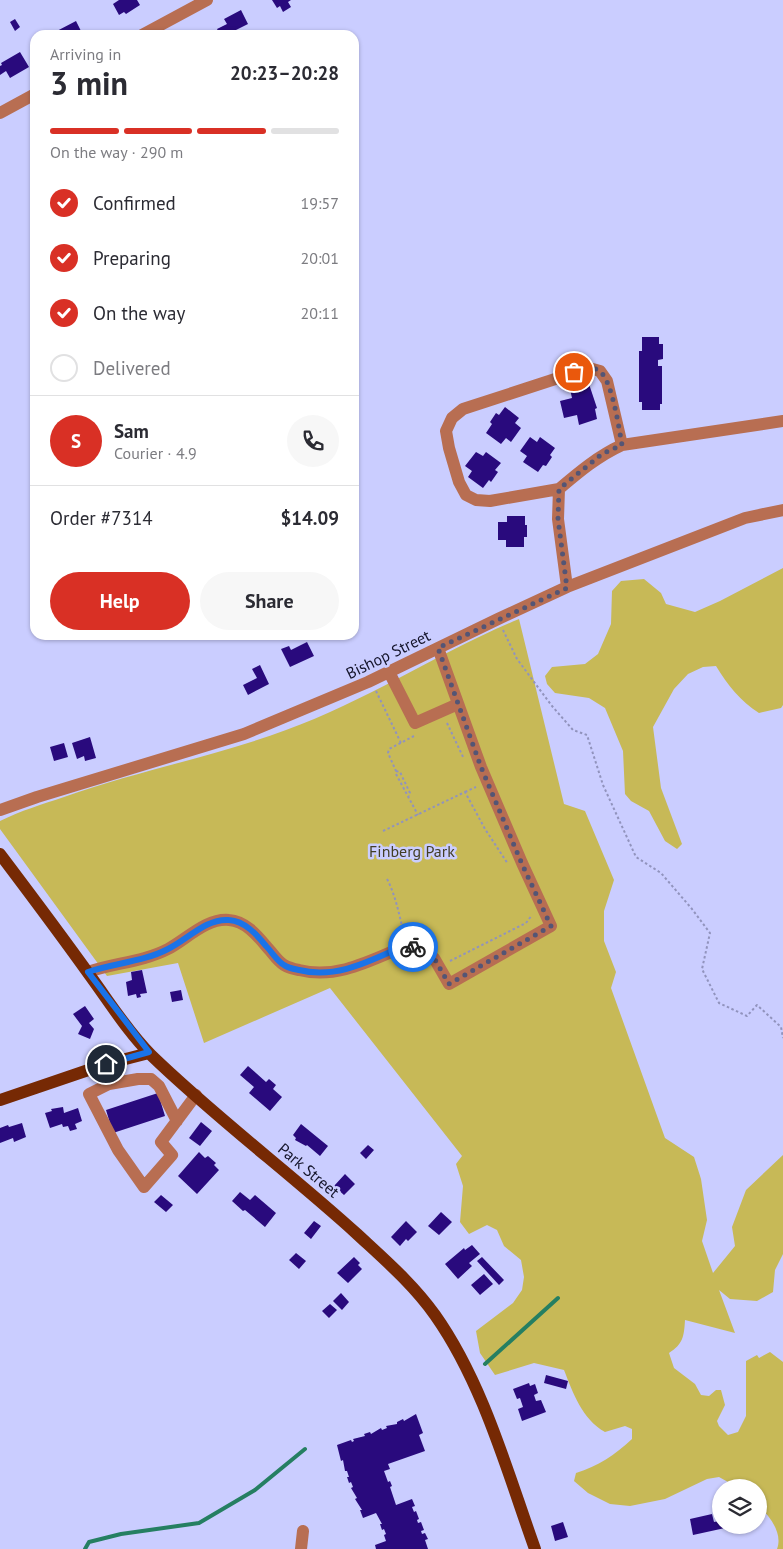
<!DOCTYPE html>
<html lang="en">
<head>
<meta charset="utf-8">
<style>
	body { margin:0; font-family:"PT Sans",sans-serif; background:#f7f7f7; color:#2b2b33; height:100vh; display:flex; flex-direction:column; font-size:19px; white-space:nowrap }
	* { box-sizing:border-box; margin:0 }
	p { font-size:16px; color:#7c7c81 }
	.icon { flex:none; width:28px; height:28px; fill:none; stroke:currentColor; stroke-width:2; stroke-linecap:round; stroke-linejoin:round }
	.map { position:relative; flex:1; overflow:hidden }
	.sheet { position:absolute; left:30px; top:30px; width:329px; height:610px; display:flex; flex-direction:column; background:#fff; border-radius:15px; box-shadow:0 1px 4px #0004 }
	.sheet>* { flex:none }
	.buttons { position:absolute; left:712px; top:1479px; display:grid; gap:10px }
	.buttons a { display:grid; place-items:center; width:55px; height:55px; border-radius:50%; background:#fff; box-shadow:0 1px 4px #0004; font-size:25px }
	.pin { position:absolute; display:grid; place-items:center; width:42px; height:42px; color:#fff; margin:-21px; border:2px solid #fff; border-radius:50%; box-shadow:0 1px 5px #0007 }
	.courier { position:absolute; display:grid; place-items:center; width:50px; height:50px; margin:-25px; border:4px solid #1a73e8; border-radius:50%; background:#fff; color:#222; box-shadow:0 1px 6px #0007 }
	.head em { font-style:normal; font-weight:800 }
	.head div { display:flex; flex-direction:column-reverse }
	.head { display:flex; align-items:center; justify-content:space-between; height:85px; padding:0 20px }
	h1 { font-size:32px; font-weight:800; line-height:38px }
	.bar { display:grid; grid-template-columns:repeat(4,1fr); gap:8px 5px; align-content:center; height:60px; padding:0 20px }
	.bar i { height:6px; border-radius:4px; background:#e1e1e2 }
	.bar .selected { background:#d93025 }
	.bar p { grid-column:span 4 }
	.line { display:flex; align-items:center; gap:12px; padding:0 20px; border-top:1px solid #e1e1e2 }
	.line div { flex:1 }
	.round { display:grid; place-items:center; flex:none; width:52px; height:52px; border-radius:26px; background:#f7f7f7 }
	ol { padding:0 20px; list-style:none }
	li { display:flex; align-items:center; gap:15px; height:55px }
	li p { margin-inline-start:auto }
	li .icon { padding:5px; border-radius:50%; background:#d93025; color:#fff; stroke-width:4 }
	li:last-child { color:#7c7c81 }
	li i { width:28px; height:28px; border:2px solid #e1e1e2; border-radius:50% }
	.primary-button { display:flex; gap:10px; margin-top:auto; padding:10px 20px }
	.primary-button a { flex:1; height:58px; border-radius:30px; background:#d93025; color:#fff; font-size:20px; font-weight:800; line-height:58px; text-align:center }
	.primary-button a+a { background:#f7f7f7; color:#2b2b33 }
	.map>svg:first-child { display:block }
	.green { fill:#c7b957 }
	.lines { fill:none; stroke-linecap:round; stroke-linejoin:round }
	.stream { stroke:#257f62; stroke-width:4 }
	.building { fill:#290a7d }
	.path { stroke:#9193bd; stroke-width:2; stroke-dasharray:2.5 2.5; stroke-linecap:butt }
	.minor { stroke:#b86e52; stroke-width:12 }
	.major { stroke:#762904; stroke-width:12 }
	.done { stroke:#545575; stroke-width:5; stroke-dasharray:0 9 }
	.route { stroke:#1a73e8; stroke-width:6 }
	.labels { text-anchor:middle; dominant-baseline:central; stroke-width:5; stroke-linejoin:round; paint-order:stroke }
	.street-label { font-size:16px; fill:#14142a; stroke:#cacdff }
	.park-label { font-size:16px; fill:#423e25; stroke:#cacdff }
</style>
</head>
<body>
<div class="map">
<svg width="783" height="1549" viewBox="0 0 783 1549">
	<rect width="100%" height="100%" fill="#cacdff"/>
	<!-- green -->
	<path class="green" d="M783,568V705L781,708L759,713C741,702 727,684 716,666L703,667L688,674L674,689L653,727L661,788L682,844L677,849L665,841L649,811L631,801L625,794L623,751L605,708L589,698L555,693L547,684L545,676L552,667L585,664L598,654L611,624L612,591L621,581L644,579L661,593L666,604L695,612L720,601Z
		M519,619L564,804L585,811L614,880L604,911V941L616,972L611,988L665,1138L694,1157L701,1179L707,1220L702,1241L713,1273L735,1246L732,1227L746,1190L783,1155V1254L775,1270L773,1292L757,1301L730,1299L719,1290L735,1333L685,1320C684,1337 683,1344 669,1353L674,1368L695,1384L701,1395L709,1396L716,1390H721L725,1405L717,1421L719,1426L728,1435L738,1432L746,1416V1361L757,1355L759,1358L770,1352L783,1362V1549H777C783,1533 770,1517 759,1506V1488L737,1487L719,1477L707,1479L665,1499L630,1506L610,1504L588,1493L574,1481L576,1473C598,1466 615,1455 632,1439V1429L625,1426L605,1432C582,1419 573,1393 564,1370L534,1363L495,1375L480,1353L476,1331L513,1303L522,1290L524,1277L521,1260L504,1246L497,1230L487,1225L469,1234L460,1222L463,1186L456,1164L462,1156L330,988L204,1043L178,963L107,976L0,829V821C20,811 43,804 64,797C137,771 213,757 286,730C367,701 439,652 519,619Z"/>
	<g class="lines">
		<!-- stream -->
		<path class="stream" d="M485,1364L558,1298
			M85,1549L89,1542L121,1534L199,1523L255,1490L305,1449"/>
	</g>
	<!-- building -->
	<path class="building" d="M119,0H137L140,5L126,14L124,12L119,15L113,4Z
		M272,0H291L288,2L291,7L283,12L280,6L277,8Z
		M241,10L248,24L232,32L234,35H220L217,29L227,24L224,19Z
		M15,19L20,27L15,31L10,22Z
		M76,21L83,35H54L53,33Z
		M20,52L29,67L10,78L6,71L0,75V66L2,65L1,63Z
		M642,337H659V344H663V359L658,360V366H662V404H660V410H642V402H639V351H642Z
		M589,384L597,408L595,409L597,419L579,425L577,415L564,418L560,401L572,398L570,389Z
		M505,407L519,418L515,423L521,428L511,442L506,438L501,444L486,433L492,424L490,422L496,413L499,415Z
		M530,437L537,442L540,437L555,448L550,455L552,457L546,466L543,465L538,472L523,462L527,456L520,451Z
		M476,452L483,456L486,452L501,463L495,470L498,472L491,482L489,480L483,488L468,477L472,471L465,466Z
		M507,516H525V525H527V537H524V547H506V540H498V522H507Z
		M307,642L314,656L290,667L281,649L289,646L291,650Z
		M260,665L269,684L248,695L243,685L257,678L252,669Z
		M90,737L96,758L85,761L84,756L77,759L72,743Z
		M64,743L68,757L54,761L50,747Z
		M142,970L147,993L140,994L141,997L137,998L136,994L128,996L126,982L132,980L131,972Z
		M181,990L183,1000L172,1002L170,992Z
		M85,1006L94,1019L89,1023L94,1029L90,1039L78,1034L82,1026L73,1014Z
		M248,1066L266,1082L269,1079L276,1085L273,1089L282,1097L270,1111L249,1093L254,1087L240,1075Z
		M158,1093L165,1116L113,1133L106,1110Z
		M63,1107L64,1113L78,1108L82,1121L75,1124L77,1129L70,1131L68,1126L63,1127L62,1124L50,1128L45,1113L52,1111L51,1109Z
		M201,1122L212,1131L200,1146L189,1138Z
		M22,1123L26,1137L14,1142L13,1138L0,1143V1128L8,1125L9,1127Z
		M301,1124L328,1146L320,1156L307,1145L306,1146L295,1140L296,1138L293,1135Z
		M368,1145L374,1150L366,1159L360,1153Z
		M199,1152L205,1158L208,1156L216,1163L214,1165L219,1170L197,1194L178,1176Z
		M345,1174L355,1184L344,1195L334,1186Z
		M240,1192L250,1200L255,1195L276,1213L265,1227L245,1210L243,1211L232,1201Z
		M161,1195L173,1205L166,1212L154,1202Z
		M441,1212L452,1222L439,1235L428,1226Z
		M314,1221L321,1226L311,1239L304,1233Z
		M406,1221L417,1232L408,1241L406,1239L400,1246L391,1237Z
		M472,1245L480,1254L469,1263L472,1266L458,1279L445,1264L464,1248L465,1250Z
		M296,1253L306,1261L299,1269L289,1260Z
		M354,1257L360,1263L358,1265L362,1269L348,1283L337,1273Z
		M482,1257L504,1280L499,1285L477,1261Z
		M484,1274L493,1284L480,1295L471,1285Z
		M341,1293L349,1302L342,1310L333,1301Z
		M330,1304L337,1310L329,1318L322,1311Z
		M546,1375L568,1381L566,1389L544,1383Z
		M529,1383L530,1386L535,1384L538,1393L534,1395L536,1401L541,1400L546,1412L522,1421L518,1409L523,1407L520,1398L517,1399L513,1389Z
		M416,1414L423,1433L419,1435L425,1451L388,1464L390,1469L384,1471L388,1482L390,1481L392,1486L390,1487L396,1505L412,1499L415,1506L412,1507L414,1512L416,1511L419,1519L417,1520L418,1523L421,1522L424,1530L421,1531L422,1534L425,1533L428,1539L425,1540L428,1549H376L375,1545L386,1541L384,1535L386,1534L384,1529L382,1530L380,1524H382L376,1513L363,1518L360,1510H362L355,1499L357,1498L351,1488L353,1487L351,1482L349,1483L347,1477H349L347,1471H345L343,1460L341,1461L337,1445L351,1440L352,1442L354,1441L353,1439L365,1436L364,1434L370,1432L371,1434L381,1428L382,1430L387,1428L386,1426L397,1424V1422L403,1419L404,1421Z
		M721,1512V1525H728L724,1527L725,1528L693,1535L690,1519L712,1514L714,1522L719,1521L718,1513Z
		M563,1522L568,1537L555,1541L551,1526Z"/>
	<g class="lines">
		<!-- path -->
		<path class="path" d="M503,630L517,659L552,706L573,730L587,735L603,785L636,857L661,873L692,909L710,933L702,969L719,1003L747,1016L757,1005L781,1027L783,1038
			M376,691L401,743
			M447,723L464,759
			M414,736L389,749L388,753L396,771V774L418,815
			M396,771L400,772L410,793L409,796
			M465,792L476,787
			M383,831L465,792L485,829L508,864
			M387,879C396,896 399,915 404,934
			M450,961L526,923L532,915"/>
		<!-- minor -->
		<path class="minor" d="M142,35L207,0
			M0,113L35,94
			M559,489L490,501L476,500L466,495L459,482L449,448L446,431L452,418L463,409L589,368L600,371L607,381L622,445
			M567,587L558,519L559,489C579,472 598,456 622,445L783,421
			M389,672L415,723L458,704
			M0,810L37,797L244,734L368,682L498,619L567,587L745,518L783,510
			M88,972C114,963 143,962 168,949C187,939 206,918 229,920C245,921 257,935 266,946C272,952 277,961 284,965C289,968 294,969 299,970C338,980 373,959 408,945L434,958L449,984L551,926L522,863L481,767L438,648
			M177,1121L159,1086L151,1079H138L109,1084L89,1094L118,1150L144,1187L172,1155L161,1142L196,1095
			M301,1549L303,1531"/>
		<!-- major -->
		<path class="major" d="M0,854C31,895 61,935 91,977C110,1003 128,1032 151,1055C216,1118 290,1173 357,1234C385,1260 413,1284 435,1315C483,1383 507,1471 535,1549
			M0,1100L106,1064L149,1053"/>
	</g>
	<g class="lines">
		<!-- done -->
		<path class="done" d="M413,947L434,958L449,984L551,926L522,864L481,767L438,648L567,588L558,519L559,489L602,454L622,445C619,429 612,377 598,370C589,366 583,369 574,372"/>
		<!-- route -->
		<path class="route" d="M106,1064L149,1052L88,972C114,963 143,962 168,949C187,940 206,918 229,920C245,921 257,935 266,946C272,952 277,961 284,965C288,968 294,969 299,970C338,980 373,959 408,944L413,947"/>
	</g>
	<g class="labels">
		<!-- street labels -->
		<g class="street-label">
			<text transform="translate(388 654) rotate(-26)">Bishop Street</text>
			<text transform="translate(309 1170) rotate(40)">Park Street</text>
		</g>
		<!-- park labels -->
		<g class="park-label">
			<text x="412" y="851">Finberg Park</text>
		</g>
	</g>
</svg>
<div class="buttons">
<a><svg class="icon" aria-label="layers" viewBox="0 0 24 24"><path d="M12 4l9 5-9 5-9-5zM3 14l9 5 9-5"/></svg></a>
</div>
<div class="pin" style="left:574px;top:372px;background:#ea580c"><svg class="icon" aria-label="bag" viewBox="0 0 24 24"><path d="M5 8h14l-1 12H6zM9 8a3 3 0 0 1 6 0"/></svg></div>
<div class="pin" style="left:106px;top:1064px;background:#1f2937"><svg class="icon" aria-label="home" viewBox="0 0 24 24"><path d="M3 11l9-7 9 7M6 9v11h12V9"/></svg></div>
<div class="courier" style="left:413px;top:947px"><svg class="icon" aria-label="bike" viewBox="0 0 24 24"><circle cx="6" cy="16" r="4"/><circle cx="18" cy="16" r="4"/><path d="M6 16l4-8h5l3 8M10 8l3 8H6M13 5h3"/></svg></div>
<section class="sheet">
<div class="head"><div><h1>3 min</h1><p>Arriving in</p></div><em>20:23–20:28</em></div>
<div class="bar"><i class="selected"></i><i class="selected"></i><i class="selected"></i><i></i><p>On the way · 290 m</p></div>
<ol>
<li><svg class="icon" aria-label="check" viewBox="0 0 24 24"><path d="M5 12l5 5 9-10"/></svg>Confirmed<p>19:57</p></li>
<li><svg class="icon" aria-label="check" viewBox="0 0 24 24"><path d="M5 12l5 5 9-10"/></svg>Preparing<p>20:01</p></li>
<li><svg class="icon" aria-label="check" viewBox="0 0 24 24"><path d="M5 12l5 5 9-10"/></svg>On the way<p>20:11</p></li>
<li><i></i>Delivered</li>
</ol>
<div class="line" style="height:90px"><b class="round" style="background:#d93025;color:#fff">S</b><div><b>Sam</b><p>Courier · 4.9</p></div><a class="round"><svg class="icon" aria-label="phone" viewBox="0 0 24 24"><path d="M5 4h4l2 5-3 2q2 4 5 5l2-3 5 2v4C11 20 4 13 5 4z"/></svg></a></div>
<div class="line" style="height:65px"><div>Order #7314</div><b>$14.09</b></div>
<div class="primary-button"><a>Help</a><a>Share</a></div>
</section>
</div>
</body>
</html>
